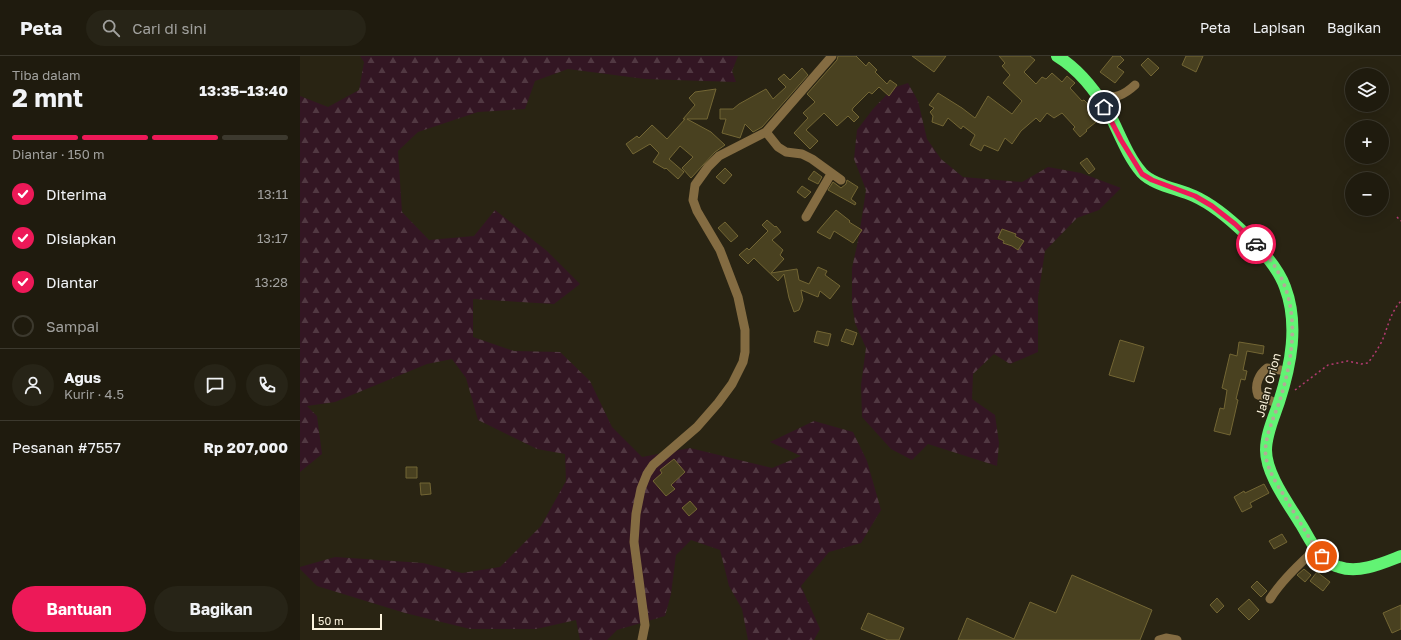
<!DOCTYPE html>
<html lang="id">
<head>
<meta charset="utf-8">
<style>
	body { margin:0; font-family:"Golos Text",sans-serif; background:#272417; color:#f1f3f6; height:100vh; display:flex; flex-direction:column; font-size:15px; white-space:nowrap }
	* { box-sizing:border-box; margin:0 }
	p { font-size:13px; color:#a1a19e }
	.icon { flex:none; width:22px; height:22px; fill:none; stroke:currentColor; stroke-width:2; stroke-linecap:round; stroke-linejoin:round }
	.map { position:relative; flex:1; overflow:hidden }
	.panel { display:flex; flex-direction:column; background:#1f1b0e; width:300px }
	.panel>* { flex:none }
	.controls { position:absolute; left:1045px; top:12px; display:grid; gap:8px }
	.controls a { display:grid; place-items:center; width:44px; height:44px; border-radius:50%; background:#1f1b0e; box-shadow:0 4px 16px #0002,0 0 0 1px #3c392e; font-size:20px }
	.scale { position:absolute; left:12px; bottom:10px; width:70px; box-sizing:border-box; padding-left:4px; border:2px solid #fcf4de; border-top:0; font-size:11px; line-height:14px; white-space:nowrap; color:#fcf4de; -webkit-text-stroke:3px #292413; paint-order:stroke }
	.pin { position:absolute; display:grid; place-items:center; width:34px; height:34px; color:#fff; margin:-17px; border:2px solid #fff; border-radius:50%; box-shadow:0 1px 4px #0007 }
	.courier { position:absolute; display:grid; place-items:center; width:40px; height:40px; margin:-20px; border:3px solid #ed1958; border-radius:50%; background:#fff; color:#222; box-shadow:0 1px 5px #0007 }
	.overview em { font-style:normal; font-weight:700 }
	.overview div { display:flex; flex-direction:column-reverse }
	.overview { display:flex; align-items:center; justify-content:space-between; height:68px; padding:0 12px }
	h1 { font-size:26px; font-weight:700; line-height:30px }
	.bar { display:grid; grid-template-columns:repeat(4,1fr); gap:6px 4px; align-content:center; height:48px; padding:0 12px }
	.bar i { height:5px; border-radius:3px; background:#3c392e }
	.bar .on { background:#ed1958 }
	.bar p { grid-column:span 4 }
	.line { display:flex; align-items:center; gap:10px; padding:0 12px; border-top:1px solid #3c392e }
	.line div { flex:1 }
	.round { display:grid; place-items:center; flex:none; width:42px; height:42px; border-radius:21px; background:#272417 }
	ol { padding:0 12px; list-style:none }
	li { display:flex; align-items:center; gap:12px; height:44px }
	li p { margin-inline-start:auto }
	li .icon { padding:4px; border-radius:50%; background:#ed1958; color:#fff; stroke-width:4 }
	li:last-child { color:#a1a19e }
	li i { width:22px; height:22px; border:2px solid #3c392e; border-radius:50% }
	.button { display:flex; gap:8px; margin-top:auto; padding:8px 12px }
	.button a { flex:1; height:46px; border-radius:24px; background:#ed1958; color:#fff; font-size:16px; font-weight:700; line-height:46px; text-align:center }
	.button a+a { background:#272417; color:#f1f3f6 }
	header { display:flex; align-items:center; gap:24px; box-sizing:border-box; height:56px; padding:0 20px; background:#1f1b0e; border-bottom:1px solid #3c392e }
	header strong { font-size:19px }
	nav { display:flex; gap:22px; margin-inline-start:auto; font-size:14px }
	.search { width:280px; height:36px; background:#272417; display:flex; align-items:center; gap:10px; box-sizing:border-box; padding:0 14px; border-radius:22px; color:#a1a19e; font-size:15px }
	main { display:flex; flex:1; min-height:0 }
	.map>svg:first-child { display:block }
	.forest { fill:url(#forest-firs) }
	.building { fill:#494120; stroke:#736634 }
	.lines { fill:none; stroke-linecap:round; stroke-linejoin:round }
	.path { stroke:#b43b72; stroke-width:1.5; stroke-dasharray:2 3; stroke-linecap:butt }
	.minor { stroke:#846c42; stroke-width:9 }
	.highway { stroke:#62f374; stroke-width:12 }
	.done { stroke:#b2ab97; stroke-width:4; stroke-dasharray:0 7.2 }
	.route { stroke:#ed1958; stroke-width:5 }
	.labels { text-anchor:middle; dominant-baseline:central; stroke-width:3; stroke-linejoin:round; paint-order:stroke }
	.street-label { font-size:12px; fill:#fcf4de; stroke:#292413 }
</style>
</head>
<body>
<header>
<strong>Peta</strong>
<div class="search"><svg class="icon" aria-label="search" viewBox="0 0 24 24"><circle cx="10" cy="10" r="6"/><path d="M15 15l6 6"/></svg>Cari di sini</div>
<nav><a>Peta</a><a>Lapisan</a><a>Bagikan</a></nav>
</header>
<main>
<section class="panel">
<div class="overview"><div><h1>2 mnt</h1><p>Tiba dalam</p></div><em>13:35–13:40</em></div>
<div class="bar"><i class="on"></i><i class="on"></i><i class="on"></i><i></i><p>Diantar · 150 m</p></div>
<ol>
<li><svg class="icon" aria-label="check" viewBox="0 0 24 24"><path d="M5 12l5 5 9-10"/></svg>Diterima<p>13:11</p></li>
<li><svg class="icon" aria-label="check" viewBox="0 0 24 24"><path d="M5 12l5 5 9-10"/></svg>Disiapkan<p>13:17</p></li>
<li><svg class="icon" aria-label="check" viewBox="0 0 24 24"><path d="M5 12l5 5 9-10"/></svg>Diantar<p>13:28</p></li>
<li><i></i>Sampai</li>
</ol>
<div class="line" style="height:72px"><a class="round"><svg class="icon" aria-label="person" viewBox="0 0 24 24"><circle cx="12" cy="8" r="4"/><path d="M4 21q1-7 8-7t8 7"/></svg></a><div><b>Agus</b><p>Kurir · 4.5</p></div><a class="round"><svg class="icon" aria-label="chat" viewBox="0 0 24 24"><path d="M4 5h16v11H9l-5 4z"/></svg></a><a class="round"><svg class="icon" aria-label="phone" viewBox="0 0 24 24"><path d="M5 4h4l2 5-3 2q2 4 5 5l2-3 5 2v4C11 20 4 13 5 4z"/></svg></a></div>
<div class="line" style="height:52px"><div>Pesanan #7557</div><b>Rp 207,000</b></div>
<div class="button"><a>Bantuan</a><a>Bagikan</a></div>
</section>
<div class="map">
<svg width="1101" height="584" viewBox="0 0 1101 584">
	<defs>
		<pattern id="forest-firs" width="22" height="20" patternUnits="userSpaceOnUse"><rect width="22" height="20" fill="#331623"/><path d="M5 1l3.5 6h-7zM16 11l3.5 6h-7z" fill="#513842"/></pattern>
	</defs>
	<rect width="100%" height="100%" fill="#292413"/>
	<!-- forest -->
	<path class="forest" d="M60,0H438L432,15L436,26L345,23L268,13L235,25L225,53L178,56L118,76L98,95L102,156L129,184L174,180L195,154L247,195L280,228L254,248L173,243V281L214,295L260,296L290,325L312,371L342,401L390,392L472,412L501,400L470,386L514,365L553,376L567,405L581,454L561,487L529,496L501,530L520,573L514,584H448L442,553L429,530L420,494L391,484L376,499L371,538L365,560L317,574L307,584H280L276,564L236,573H170L105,557L17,530L0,513V511L35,501L123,507L162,517L200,511L241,470L266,425L265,398L237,393L178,364L166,322L152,303L127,308L35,346L7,350L17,360L22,398L0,416V40L28,51L59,34L64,6Z
		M608,27L618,45L627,83L641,103L663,121L722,126L748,111L781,117L821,132L799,154L777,162L745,195L738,241V296L710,308L694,298L673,318L672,343L695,359L699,387L697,410L628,388L612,404L591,393L562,361L561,329L566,292L555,267L552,248V212L559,180L566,134L554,103L557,74L573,53L593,32Z"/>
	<!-- building -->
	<path class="building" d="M538,0H556L566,10L569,6L577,14L575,16L587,28L590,24L597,29L589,40L579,31L572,38L569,36L553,52L552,54L559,61L554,66L548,60L537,70L524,57L506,74L518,85L510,93L494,77L508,62L503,57L515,46L507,38L537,4Z
		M612,0H646L634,16Z
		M699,0H730L735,4L724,16L736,28L742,21L746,23L752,17L762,26L767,20L775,27L770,32L782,45L784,44L790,50L787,53L796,66L786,74L787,75L780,81L773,73L775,71L762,57L754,62L747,57L740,66L736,62L721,75L712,88L705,82L698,95L684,89L681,95L670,89L675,79L663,70L661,73L648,62L643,70L632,66L633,60L630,56L634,52L629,49L638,37L662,52L675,62L688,40L712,58L722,45L703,27L710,19L702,10L705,7Z
		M813,0H820L824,4L817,11L824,16L815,27L800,16Z
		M886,0H903L896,16L882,9Z
		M848,2L859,12L851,20L841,9Z
		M502,12L508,19L462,71L453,76L445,68L440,82L422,77L426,63H420V53H433L439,48L466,33L473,43L486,31L478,23L484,18L490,24Z
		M416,33L407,63H387L411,76L425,89L415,96L391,122L382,112L393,101L380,90L369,103L384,116L378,123L366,112L365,113L353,106L359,97L350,88L333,98L326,88L337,80L339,82L352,69L367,83L385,63H383L395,49L389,42L395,36Z
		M787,102L795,113L789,118L780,107Z
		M425,112L432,119L424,128L416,121Z
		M514,115L522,121L518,128L508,123Z
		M547,124L558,131L551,143L556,147L555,149L528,134L533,126L541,132L546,128Z
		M502,130L511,136L505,142L497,136Z
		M536,154L550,165L549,166L562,174L553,187L534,175L530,183L517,176Z
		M467,164L475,171L476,170L481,176L472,184L483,194L480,199L484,203L471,217L497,213L499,224L509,228L518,211L527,215L525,219L540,230L530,243L520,235L518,241L501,234L503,244L499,254L494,256L489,242L484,218L478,225L454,202L448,208L439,199L447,192L449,194L468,175L462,169Z
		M425,166L438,180L431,186L418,172Z
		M702,173L716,178L715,180L724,185L718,194L712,190L703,187L704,185L698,182Z
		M546,273L557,277L553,289L541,285Z
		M517,275L531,278L528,290L514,286Z
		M820,284L844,291L834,326L809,319Z
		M939,286L964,290L963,298L947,295L943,314L947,315L945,324L941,323L936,343L938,344L930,379L914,375L920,352L924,353L927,334L922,332L930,298L937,300Z
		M374,403L385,416L371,429L375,433L366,440L353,425L362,417L360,414Z
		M106,411H117V422H106Z
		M120,427H130L131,438L121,439Z
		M964,428L969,437L950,447L952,451L942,456L934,441L944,435L945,437Z
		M390,445L397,453L389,460L382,452Z
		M982,478L987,486L974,493L969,485Z
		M1004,513L1011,519L1005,526L997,519Z
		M1017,516L1030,526L1023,535L1010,525Z
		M772,519L852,554L840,584H658L667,562L714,583L730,546L756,557Z
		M957,525L967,535L961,541L951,531Z
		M917,542L924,550L917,557L910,549Z
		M949,543L959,554L949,564L938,553Z
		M1101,549V573L1092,577L1083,557Z
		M568,557L604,572L599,584H588L561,573Z"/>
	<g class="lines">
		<!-- path -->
		<path class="path" d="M1097,161L1101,165
			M995,334L1028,309L1048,305L1061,308L1068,307C1073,300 1078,293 1082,285C1088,271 1090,257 1101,245"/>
		<!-- minor -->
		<path class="minor" d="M799,42C816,41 822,41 835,29
			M466,76L478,91L486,96L502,98L512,103L541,124
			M506,161L531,118
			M978,348L958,339C954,329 959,318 967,312L987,315
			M970,543C982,524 999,508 1016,493
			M342,584L345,569L334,486L336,458L341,433L347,418L353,409L397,371L418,347L432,328L443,306L445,296V274L438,241L420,194L397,155L393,144L395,129L408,111L419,100L466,76L532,0
			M859,584L866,582L877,584"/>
		<!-- highway -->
		<path class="highway" d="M757,0C780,14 798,38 811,61C820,79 828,101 842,117C853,129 879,133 894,140C923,153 974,200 985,231C999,268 991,309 979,346C974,361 966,378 966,394C966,418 988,447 1000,467C1006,476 1010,486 1017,494C1023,501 1030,509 1039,511C1059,518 1083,507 1101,500"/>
	</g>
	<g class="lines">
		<!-- done -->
		<path class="done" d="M956,188C1003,232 997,291 979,347C973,364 963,384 966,402C969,417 979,431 986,443C996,460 1006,476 1016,493L1022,500"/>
		<!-- route -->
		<path class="route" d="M804,51L821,84L842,118L852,124L895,140L912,150L935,168L956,188"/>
	</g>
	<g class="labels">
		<!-- street labels -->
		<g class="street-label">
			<text transform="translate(968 329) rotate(-75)">Jalan Orion</text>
		</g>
	</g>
</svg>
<div class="controls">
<a><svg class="icon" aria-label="layers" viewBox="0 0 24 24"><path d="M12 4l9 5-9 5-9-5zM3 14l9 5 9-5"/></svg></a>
<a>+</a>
<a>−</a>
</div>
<div class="scale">50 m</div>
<div class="pin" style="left:1022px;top:500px;background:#ea580c"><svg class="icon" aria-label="bag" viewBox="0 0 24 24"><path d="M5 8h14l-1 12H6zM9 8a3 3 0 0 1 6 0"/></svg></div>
<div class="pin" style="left:804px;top:51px;background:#1f2937"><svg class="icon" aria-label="home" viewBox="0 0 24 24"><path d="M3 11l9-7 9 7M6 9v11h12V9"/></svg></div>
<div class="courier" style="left:956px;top:188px"><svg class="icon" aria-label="car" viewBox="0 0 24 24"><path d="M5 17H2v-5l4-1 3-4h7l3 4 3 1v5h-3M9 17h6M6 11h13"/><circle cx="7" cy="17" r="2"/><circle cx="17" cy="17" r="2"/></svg></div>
</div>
</main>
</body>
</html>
